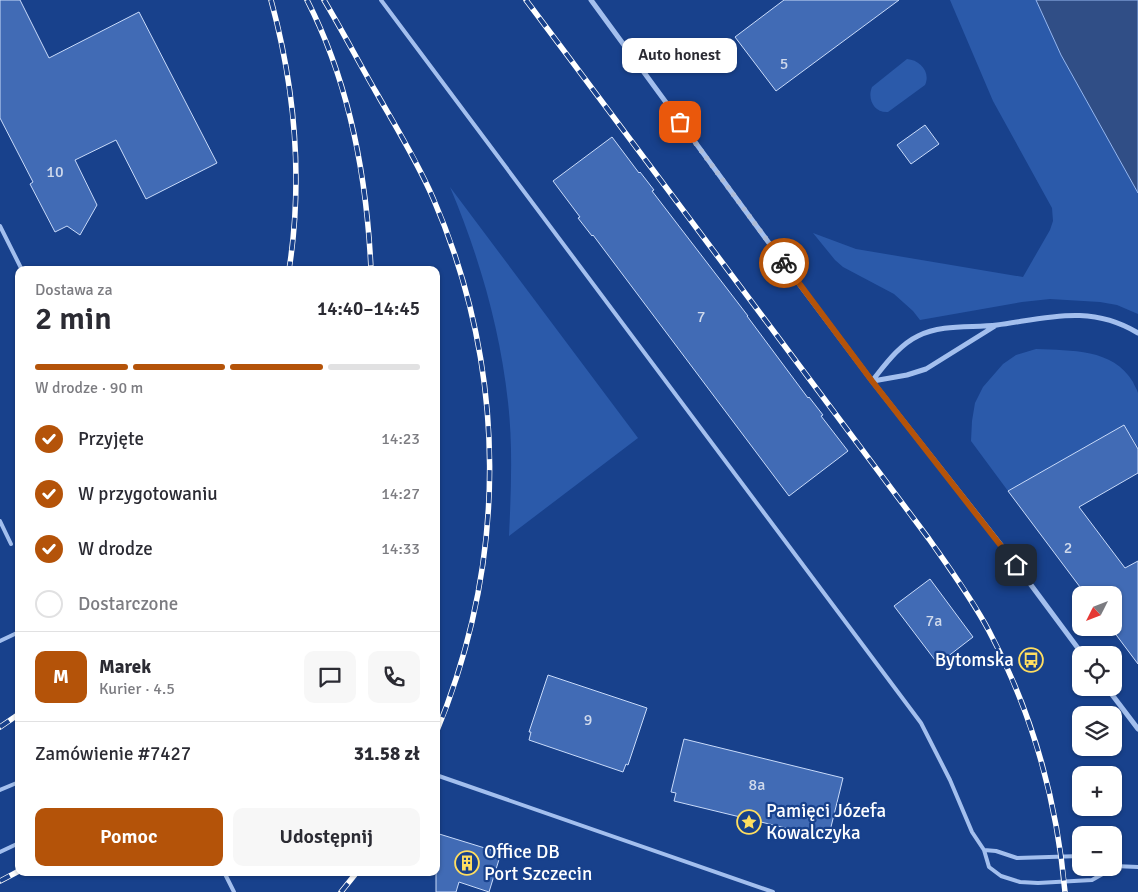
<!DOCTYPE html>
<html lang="pl">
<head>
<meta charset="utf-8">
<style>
	body { margin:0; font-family:Signika,sans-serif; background:#f7f7f7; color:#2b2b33; height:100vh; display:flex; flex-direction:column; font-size:19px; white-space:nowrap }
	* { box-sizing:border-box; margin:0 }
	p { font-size:16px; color:#7c7c81 }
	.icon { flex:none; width:28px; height:28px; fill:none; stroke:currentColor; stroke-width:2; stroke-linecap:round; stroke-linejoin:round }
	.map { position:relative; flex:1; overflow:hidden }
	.details { position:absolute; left:15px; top:266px; width:425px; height:610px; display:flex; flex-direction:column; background:#fff; border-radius:10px; box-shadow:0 1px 4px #0004 }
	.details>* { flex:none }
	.needle { width:32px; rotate:228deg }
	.tools { position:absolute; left:1072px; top:586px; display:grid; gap:10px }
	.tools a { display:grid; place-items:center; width:50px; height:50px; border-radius:10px; background:#fff; box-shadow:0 1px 4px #0004; font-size:25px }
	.pin { position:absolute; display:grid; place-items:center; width:42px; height:42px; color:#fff; margin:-21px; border-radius:10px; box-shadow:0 2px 8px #0006 }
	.courier { position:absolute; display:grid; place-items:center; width:50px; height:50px; margin:-25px; border:4px solid #b45309; border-radius:50%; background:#fff; color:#222; box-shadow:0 1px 6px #0007 }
	.bubble { position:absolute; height:35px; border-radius:10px; background:#fff; box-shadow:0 1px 4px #0004; font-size:16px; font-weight:600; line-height:35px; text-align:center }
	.head em { font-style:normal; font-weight:600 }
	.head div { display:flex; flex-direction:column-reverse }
	.head { display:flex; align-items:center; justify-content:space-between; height:85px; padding:0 20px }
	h1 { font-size:32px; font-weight:600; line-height:38px }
	.bar { display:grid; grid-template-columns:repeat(4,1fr); gap:8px 5px; align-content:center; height:60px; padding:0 20px }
	.bar i { height:6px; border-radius:4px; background:#e1e1e2 }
	.bar .current { background:#b45309 }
	.bar p { grid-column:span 4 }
	.line { display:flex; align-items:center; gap:12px; padding:0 20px; border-top:1px solid #e1e1e2 }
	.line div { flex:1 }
	.round { display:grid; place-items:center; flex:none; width:52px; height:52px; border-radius:10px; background:#f7f7f7 }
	ol { padding:0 20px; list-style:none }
	li { display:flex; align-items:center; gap:15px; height:55px }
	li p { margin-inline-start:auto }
	li .icon { padding:5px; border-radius:50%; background:#b45309; color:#fff; stroke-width:4 }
	li:last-child { color:#7c7c81 }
	li i { width:28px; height:28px; border:2px solid #e1e1e2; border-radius:50% }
	.action { display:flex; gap:10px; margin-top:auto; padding:10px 20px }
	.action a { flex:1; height:58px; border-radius:10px; background:#b45309; color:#fff; font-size:20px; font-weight:600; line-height:58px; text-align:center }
	.action a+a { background:#f7f7f7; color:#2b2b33 }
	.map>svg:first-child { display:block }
	.green { fill:#2b5aaa }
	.water { fill:#304e86; stroke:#96b8f1 }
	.building { fill:#416bb5; stroke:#c9dbfa }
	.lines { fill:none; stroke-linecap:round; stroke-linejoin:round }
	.lane { stroke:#a3bfee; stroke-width:4 }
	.street { stroke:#a3bfee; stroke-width:5 }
	.rail-casing { stroke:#fff; stroke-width:5.5 }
	.rail { stroke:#18418c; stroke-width:4; stroke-dasharray:11; stroke-linecap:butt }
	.done { stroke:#aebcd7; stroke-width:5; stroke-dasharray:0 9 }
	.route { stroke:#b45309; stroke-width:6 }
	.labels { text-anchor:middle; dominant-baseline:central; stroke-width:4.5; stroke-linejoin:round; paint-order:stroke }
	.number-label { font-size:16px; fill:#d0daec }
	.poi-label { font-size:19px; fill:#fff; stroke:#18418c; text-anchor:start }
</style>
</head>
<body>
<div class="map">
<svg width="1138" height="892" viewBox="0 0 1138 892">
	<rect width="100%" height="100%" fill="#18418c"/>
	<!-- green -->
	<path class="green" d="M950,0H1036L1061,55L1138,193V314L1117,305L1100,302L1050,299L1022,302L920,320L913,311L894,294L843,267L835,260L813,233L856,249L1023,277L1050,230L1053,221L1052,208L993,101Z
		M907,59C920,60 931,72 925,85L888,112C874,113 867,99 872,87Z
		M450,187L638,438L509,536C511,492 513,446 508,402C500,328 479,256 450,187Z
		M1036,349C1071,351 1113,348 1133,382C1134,385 1137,389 1138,393C1138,406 1138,432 1138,447L1124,425L1008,491L971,441L972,421L975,403L983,387L1003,364L1016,355Z"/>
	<!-- water -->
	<path class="water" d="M1036,0H1138V193L1061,55Z"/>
	<!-- building -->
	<path class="building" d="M0,0H20L49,58L139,12L217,163L146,199L116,140L75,160L97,205L80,235L67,226L55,232L30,184L33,182L0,118Z
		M784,0H899L776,91L735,37Z
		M925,125L939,144L911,164L897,145Z
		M612,137L639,173L640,172L654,190L652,191L748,316H747L808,398L809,397L823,415L821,416L848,451L789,496L593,235L592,236L578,218L580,217L553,181Z
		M1124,425L1138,449V473L1079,507L1125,568L1138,561V664L1111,628H1114V595H1086L1008,491Z
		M930,579L973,637L938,664L894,606Z
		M548,675L647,708L628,765L626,764L623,772L529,740L531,732H529Z
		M684,739L843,778L830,831L826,829L823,837L674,801L676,793L671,792Z
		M436,833L501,853L489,892L459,882L456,892H436Z"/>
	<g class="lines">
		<!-- lane -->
		<path class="lane" d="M381,0L921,723L950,780L972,832L984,850L989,867L1001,876L1020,882L1038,883L1092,880L1115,867
			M0,226L22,270
			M0,521L11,544
			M0,641L19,632
			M436,775L773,892
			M0,790L19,782
			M984,850L996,851L1017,858L1081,856
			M0,852L19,843
			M1114,866L1138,867
			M224,872L234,892"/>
		<!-- street -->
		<path class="street" d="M591,0L791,273L872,381L1005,550L1083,655
			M872,381C885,365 899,345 918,336C942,324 971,328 997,325C1048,318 1090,304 1138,333
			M873,381L907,375L926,369L995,326
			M1107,688L1138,729"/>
		<!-- rail casing -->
		<g class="rail-casing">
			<path id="rail" d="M271,0C295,88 303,180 289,270
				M307,0C349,82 367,178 371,270
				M324,0C342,30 358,61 376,92C396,127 417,161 433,198C508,371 508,560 436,733
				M526,0L929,539C950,569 972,599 989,631C1032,712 1057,802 1065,892
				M0,727L19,714
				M0,881L19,871
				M341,892L357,872"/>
		</g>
		<!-- rail -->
		<use href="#rail" class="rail"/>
	</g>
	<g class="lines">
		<!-- done -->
		<path class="done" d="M680,122L784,263"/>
		<!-- route -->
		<path class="route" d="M784,263L872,381L1016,565"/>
	</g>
	<!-- icons -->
	<defs>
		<g id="bus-ring" transform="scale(1.25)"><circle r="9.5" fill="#18418c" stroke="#ffde60" stroke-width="1.5"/><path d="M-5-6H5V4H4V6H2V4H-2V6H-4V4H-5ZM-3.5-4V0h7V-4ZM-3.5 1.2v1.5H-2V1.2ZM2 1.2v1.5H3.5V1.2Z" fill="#ffde60"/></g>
		<g id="sight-ring" transform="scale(1.25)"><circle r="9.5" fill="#18418c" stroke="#ffde60" stroke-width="1.5"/><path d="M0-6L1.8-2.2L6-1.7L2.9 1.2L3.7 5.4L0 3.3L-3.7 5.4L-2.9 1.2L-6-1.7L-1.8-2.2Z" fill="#ffde60"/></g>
		<g id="building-ring" transform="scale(1.25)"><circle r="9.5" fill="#18418c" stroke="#ffde60" stroke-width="1.5"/><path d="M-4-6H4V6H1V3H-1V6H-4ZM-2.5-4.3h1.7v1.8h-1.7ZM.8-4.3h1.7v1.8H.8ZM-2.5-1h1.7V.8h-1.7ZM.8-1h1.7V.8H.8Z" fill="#ffde60"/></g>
	</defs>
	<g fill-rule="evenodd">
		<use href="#bus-ring" x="1031" y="660"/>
		<use href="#sight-ring" x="749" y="822"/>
		<use href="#building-ring" x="467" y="863"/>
	</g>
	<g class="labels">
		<!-- number labels -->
		<g class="number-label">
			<text x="784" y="64">5</text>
			<text x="55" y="172">10</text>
			<text x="701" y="317">7</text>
			<text x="1068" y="548">2</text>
			<text x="934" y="621">7a</text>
			<text x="588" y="720">9</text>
			<text x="757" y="785">8a</text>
		</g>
		<!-- poi labels -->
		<g class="poi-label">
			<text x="1014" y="660" text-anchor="end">Bytomska</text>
			<text x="766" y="811">Pamięci Józefa<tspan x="766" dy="22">Kowalczyka</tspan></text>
			<text x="484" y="852">Office DB<tspan x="484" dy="22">Port Szczecin</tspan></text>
		</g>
	</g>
</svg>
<div class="tools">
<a><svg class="needle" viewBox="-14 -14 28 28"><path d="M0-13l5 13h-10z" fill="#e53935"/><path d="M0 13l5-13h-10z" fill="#7c7c81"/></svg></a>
<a><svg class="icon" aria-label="locate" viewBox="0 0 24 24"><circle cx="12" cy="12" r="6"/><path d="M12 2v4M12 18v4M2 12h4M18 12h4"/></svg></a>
<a><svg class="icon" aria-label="layers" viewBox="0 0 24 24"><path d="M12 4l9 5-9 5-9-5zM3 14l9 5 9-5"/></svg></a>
<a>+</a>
<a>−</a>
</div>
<div class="pin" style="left:680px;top:122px;background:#ea580c"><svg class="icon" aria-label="bag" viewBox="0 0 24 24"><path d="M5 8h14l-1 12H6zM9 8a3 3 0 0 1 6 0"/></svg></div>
<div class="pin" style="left:1016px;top:565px;background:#1f2937"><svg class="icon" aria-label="home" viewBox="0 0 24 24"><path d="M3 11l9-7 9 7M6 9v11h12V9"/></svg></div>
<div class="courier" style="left:784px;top:263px"><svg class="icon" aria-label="bike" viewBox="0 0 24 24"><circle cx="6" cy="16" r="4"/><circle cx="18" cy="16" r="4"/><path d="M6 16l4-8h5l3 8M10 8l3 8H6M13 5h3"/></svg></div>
<div class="bubble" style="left:622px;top:38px;width:115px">Auto honest</div>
<section class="details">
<div class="head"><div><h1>2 min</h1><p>Dostawa za</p></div><em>14:40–14:45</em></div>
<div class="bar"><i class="current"></i><i class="current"></i><i class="current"></i><i></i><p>W drodze · 90 m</p></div>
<ol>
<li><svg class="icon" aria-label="check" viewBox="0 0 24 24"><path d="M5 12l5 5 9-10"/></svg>Przyjęte<p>14:23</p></li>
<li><svg class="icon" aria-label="check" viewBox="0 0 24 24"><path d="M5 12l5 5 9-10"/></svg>W przygotowaniu<p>14:27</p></li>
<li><svg class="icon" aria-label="check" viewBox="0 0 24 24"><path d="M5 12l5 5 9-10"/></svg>W drodze<p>14:33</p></li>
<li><i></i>Dostarczone</li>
</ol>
<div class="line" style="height:90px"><b class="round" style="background:#b45309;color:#fff">M</b><div><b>Marek</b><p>Kurier · 4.5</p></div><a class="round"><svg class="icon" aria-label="chat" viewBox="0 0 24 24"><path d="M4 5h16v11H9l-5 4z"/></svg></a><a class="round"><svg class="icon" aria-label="phone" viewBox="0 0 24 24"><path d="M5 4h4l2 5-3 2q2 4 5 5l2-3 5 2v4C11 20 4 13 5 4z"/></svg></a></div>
<div class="line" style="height:65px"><div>Zamówienie #7427</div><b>31.58 zł</b></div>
<div class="action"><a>Pomoc</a><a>Udostępnij</a></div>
</section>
</div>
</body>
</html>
